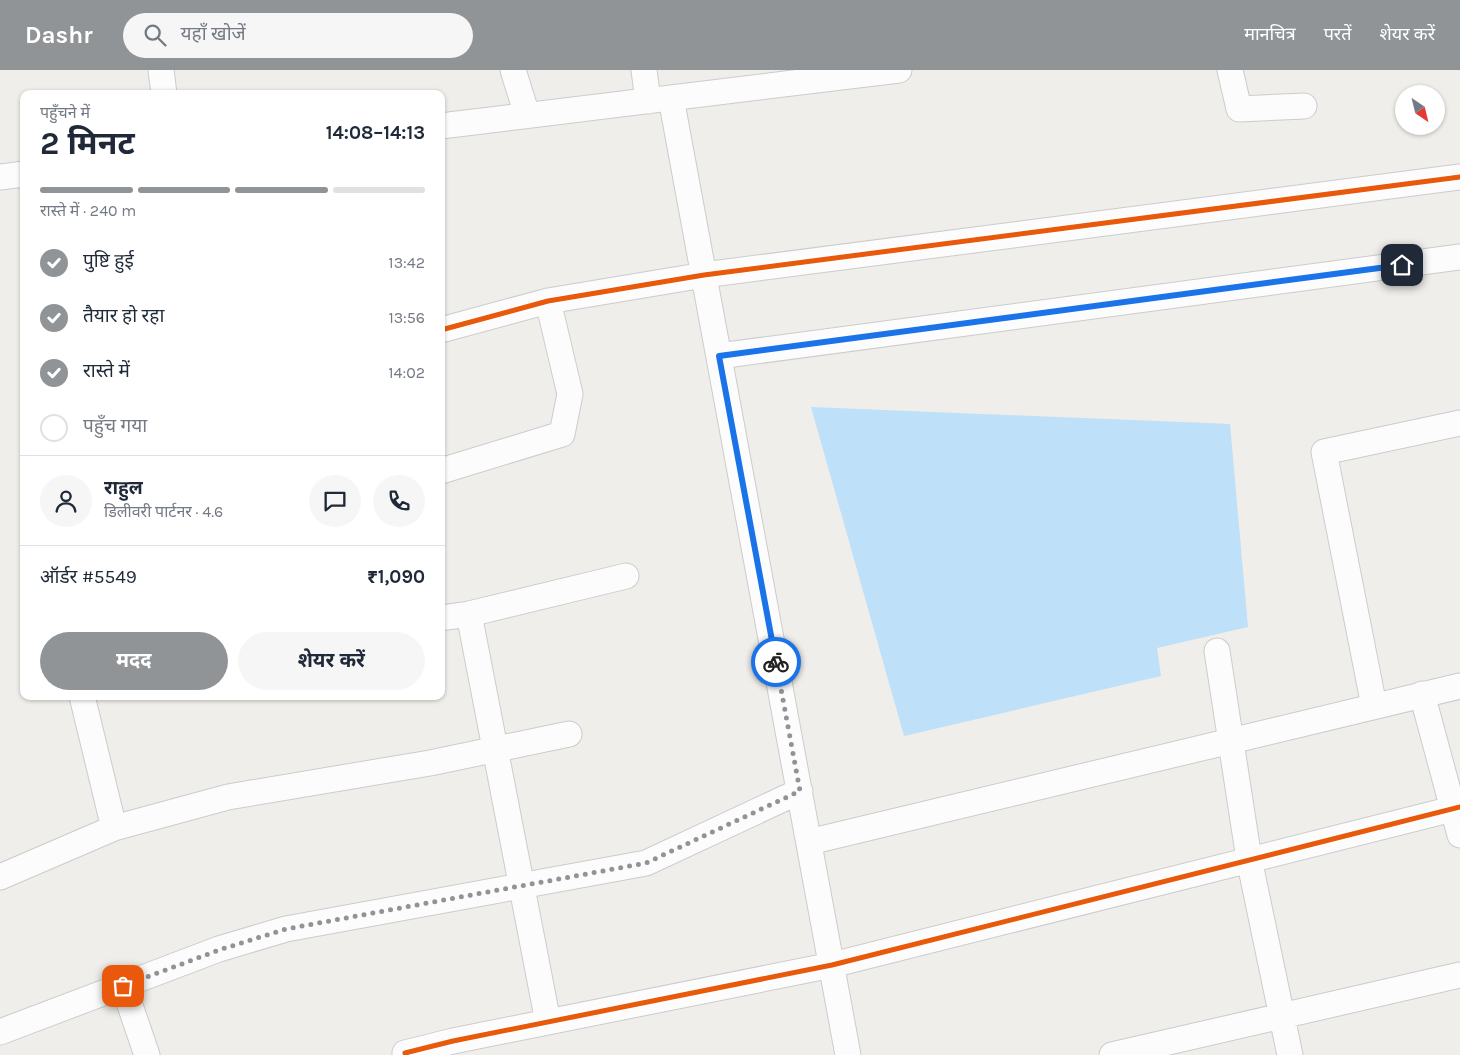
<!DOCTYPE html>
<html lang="hi">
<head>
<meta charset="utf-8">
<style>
	body { margin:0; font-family:Karla,"Noto Sans Devanagari",sans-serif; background:#f6f6f7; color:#1f2937; height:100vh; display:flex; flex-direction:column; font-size:19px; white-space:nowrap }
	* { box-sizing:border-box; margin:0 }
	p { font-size:16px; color:#747a83 }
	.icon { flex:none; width:28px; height:28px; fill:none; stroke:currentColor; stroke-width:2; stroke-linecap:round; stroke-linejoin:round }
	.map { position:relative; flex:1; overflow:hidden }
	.sheet { position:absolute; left:20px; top:20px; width:425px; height:610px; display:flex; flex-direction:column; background:#fff; border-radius:10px; box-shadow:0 1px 4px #0004 }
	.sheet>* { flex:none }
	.needle { width:32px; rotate:145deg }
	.tools { position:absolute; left:1395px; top:15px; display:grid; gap:10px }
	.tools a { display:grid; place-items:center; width:50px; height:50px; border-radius:50%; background:#fff; box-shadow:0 1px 4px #0004; font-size:25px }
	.pin { position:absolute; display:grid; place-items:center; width:42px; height:42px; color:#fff; margin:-21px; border-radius:10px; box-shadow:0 2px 8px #0006 }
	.courier { position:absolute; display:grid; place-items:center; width:50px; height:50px; margin:-25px; border:4px solid #1a73e8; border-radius:50%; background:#fff; color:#222; box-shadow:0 1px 6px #0007 }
	.overview em { font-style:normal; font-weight:700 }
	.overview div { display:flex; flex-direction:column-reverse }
	.overview { display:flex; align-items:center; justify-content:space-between; height:85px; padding:0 20px }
	h1 { font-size:32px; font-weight:700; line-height:38px }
	.bar { display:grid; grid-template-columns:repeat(4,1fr); gap:8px 5px; align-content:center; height:60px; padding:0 20px }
	.bar i { height:6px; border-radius:4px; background:#e0e1e3 }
	.bar .on { background:#919496 }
	.bar p { grid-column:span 4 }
	.line { display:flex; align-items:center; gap:12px; padding:0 20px; border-top:1px solid #e0e1e3 }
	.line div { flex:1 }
	.round { display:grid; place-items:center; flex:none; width:52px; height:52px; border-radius:26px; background:#f6f6f7 }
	ol { padding:0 20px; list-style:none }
	li { display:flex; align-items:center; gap:15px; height:55px }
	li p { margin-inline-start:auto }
	li .icon { padding:5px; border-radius:50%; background:#919496; color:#fff; stroke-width:4 }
	li:last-child { color:#747a83 }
	li i { width:28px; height:28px; border:2px solid #e0e1e3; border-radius:50% }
	.action { display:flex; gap:10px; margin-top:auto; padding:10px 20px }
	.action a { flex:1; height:58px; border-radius:30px; background:#919496; color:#fff; font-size:20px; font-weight:700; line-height:58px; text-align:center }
	.action a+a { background:#f6f6f7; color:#1f2937 }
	header { display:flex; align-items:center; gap:30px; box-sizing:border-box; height:70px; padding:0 25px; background:#919496; color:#fff }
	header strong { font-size:24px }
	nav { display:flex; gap:28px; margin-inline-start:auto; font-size:18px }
	.search { width:350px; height:45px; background:#f6f6f7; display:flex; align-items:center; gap:12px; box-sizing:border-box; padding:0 18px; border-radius:28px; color:#747a83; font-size:19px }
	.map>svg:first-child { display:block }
	.water { fill:#bfe0f9 }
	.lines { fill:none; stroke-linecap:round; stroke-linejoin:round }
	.minor-casing { stroke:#cbcccc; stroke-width:27 }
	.minor { stroke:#fdfcfc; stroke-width:25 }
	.cycleway-casing { stroke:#fff; stroke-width:8 }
	.cycleway { stroke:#e8590c; stroke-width:5 }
	.done { stroke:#919496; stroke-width:5; stroke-dasharray:0 9 }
	.route { stroke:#1a73e8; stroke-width:6 }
</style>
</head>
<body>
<header>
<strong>Dashr</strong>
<div class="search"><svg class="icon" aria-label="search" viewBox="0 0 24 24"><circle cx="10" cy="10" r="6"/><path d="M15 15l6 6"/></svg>यहाँ खोजें</div>
<nav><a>मानचित्र</a><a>परतें</a><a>शेयर करें</a></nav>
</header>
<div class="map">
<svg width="1460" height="985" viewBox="0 0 1460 985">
	<rect width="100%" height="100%" fill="#efeeea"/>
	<!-- water -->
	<path class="water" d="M811,337L1230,354L1248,557L1157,578L1161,606L904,666Z"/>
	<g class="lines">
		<!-- minor casing -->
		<g class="minor-casing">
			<path id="minor" d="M161,0L164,24
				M513,0L527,45
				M644,0L648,31
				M1230,0L1239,39L1304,36
				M671,28L848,985
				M441,56L899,0
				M0,107L24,104
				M441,260L548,231L704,205L1460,107
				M719,286L1460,187
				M441,401L562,364L570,324L548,231
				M469,544L548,952
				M441,548L469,544L626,506
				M1217,581L1249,789L1290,985
				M1422,624L1460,765
				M82,626L114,758
				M1374,636L1324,382L1460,353
				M809,772L1460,616
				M0,807L114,758L228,727L430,693L569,664
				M123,915L147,985
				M0,962L219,879L286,859L646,793L800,721
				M406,985L405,983L453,971L832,895L1460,737
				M1112,985L1460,905"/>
		</g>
		<!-- minor -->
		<use href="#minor" class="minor"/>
		<!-- cycleway casing -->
		<g class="cycleway-casing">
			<path id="cycleway" d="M441,260L548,231L704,205L1460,107
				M406,985L405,983L453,971L832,895L1460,737"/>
		</g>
		<!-- cycleway -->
		<use href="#cycleway" class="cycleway"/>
	</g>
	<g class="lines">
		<!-- done -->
		<path class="done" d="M123,916L219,880L286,859L646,793L800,721L776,592"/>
		<!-- route -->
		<path class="route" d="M776,592L719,286L1402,195"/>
	</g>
</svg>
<div class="tools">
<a><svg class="needle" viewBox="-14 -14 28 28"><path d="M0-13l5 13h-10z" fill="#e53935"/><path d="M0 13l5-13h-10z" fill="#747a83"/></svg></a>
</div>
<div class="pin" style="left:123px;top:916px;background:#ea580c"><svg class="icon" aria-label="bag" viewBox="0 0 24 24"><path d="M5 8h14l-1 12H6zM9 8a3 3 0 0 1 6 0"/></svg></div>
<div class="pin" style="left:1402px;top:195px;background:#1f2937"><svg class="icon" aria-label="home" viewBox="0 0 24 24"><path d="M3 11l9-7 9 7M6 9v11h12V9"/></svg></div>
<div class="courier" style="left:776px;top:592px"><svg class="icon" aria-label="bike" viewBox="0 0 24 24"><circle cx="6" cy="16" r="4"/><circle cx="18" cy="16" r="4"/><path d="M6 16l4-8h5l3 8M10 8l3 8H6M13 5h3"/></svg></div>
<section class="sheet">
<div class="overview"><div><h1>2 मिनट</h1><p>पहुँचने में</p></div><em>14:08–14:13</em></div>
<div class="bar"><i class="on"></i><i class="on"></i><i class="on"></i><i></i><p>रास्ते में · 240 m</p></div>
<ol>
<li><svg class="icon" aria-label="check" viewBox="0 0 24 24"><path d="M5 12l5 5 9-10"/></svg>पुष्टि हुई<p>13:42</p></li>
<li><svg class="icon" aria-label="check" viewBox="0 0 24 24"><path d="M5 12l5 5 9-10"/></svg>तैयार हो रहा<p>13:56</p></li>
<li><svg class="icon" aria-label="check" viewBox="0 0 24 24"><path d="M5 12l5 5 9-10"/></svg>रास्ते में<p>14:02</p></li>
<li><i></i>पहुँच गया</li>
</ol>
<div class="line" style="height:90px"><a class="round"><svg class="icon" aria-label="person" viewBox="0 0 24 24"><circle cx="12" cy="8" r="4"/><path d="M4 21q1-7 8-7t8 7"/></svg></a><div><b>राहुल</b><p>डिलीवरी पार्टनर · 4.6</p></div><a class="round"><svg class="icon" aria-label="chat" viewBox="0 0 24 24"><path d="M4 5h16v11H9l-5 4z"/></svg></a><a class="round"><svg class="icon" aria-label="phone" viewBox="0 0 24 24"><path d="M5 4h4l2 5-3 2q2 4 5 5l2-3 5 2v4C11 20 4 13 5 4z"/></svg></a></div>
<div class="line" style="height:65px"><div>ऑर्डर #5549</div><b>₹1,090</b></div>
<div class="action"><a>मदद</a><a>शेयर करें</a></div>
</section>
</div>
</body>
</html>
